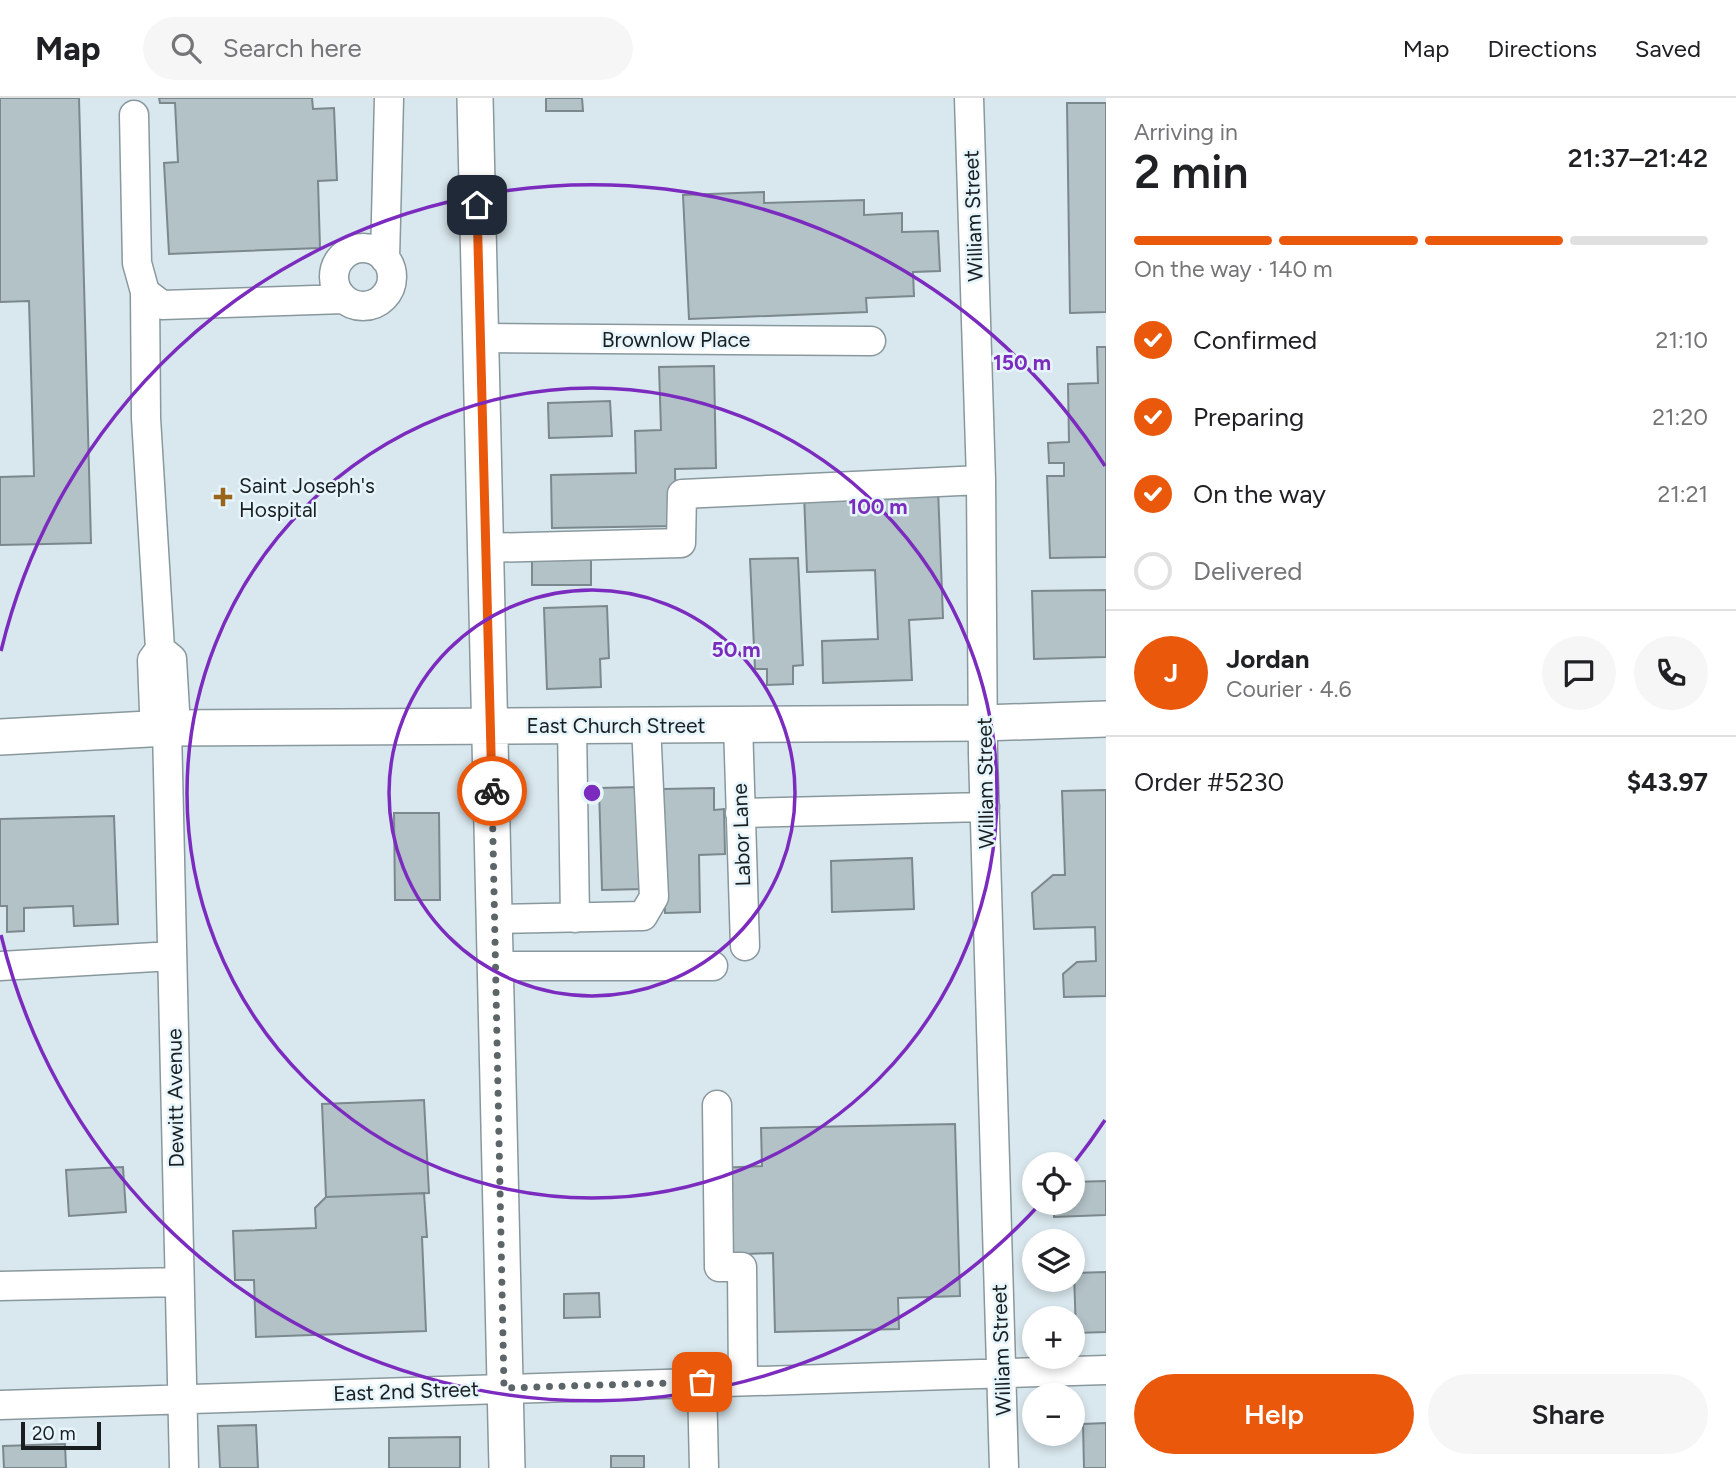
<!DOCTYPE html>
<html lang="en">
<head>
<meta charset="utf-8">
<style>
	body { margin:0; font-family:Figtree,sans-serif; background:#f6f6f6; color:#202124; height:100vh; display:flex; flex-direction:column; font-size:26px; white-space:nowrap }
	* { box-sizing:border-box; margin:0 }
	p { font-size:23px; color:#757577 }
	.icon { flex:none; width:38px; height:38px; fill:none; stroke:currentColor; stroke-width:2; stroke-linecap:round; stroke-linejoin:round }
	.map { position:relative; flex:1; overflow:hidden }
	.panel { display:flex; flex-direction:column; background:#fff; width:630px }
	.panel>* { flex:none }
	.tools { position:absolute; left:1022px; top:1054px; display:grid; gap:14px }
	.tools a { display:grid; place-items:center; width:63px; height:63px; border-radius:50%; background:#fff; box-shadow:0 4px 10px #0003; font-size:35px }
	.scale { position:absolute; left:21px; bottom:18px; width:80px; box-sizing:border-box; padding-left:7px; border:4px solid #191e20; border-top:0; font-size:19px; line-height:24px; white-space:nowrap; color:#191e20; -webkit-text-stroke:5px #e6f5fb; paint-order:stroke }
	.pin { position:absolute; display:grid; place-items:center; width:60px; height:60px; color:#fff; margin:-30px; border-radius:14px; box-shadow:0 4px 10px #0006 }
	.courier { position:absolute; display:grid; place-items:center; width:70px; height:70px; margin:-35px; border:5px solid #ea580c; border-radius:50%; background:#fff; color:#222; box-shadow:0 2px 9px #0007 }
	.headline em { font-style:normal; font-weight:600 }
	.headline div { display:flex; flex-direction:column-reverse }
	.headline { display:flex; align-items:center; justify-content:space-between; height:119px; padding:0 28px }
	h1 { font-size:46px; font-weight:600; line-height:52px }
	.bar { display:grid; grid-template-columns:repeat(4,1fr); gap:10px 7px; align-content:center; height:84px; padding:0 28px }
	.bar i { height:9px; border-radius:5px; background:#e0e0e0 }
	.bar .current { background:#ea580c }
	.bar p { grid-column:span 4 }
	.line { display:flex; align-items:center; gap:18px; padding:0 28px; border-top:2px solid #e0e0e0 }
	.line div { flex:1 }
	.round { display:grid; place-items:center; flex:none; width:74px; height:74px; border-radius:37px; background:#f6f6f6 }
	ol { padding:0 28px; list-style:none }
	li { display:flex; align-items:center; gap:21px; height:77px }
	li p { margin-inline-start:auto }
	li .icon { padding:7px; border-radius:50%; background:#ea580c; color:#fff; stroke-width:4 }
	li:last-child { color:#757577 }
	li i { width:38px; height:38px; border:4px solid #e0e0e0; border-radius:50% }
	.primary-button { display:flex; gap:14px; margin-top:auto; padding:14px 28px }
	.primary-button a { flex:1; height:80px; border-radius:42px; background:#ea580c; color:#fff; font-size:28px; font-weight:600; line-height:80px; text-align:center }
	.primary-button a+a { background:#f6f6f6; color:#202124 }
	header { display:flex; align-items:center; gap:42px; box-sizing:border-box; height:98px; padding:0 35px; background:#fff; border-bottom:2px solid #e0e0e0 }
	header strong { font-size:33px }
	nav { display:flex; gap:38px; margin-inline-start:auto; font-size:24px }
	.search { width:490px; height:63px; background:#f6f6f6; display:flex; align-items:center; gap:18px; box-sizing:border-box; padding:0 24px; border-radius:38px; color:#757577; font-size:26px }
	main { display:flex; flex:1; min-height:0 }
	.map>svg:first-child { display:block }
	.building { fill:#b3c2c7; stroke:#7b898e; stroke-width:2 }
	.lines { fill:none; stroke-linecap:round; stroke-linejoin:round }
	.minor-casing { stroke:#89989d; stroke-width:31 }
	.major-casing { stroke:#89989d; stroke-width:38 }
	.minor { stroke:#fff; stroke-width:28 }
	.major { stroke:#fff; stroke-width:35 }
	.done { stroke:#5c6568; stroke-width:7; stroke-dasharray:0 12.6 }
	.route { stroke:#ea580c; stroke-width:9 }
	.ring { fill:none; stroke:#7b2cbf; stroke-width:3.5 }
	.poi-dot { fill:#99661b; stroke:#e6f5fb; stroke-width:2.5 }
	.labels { text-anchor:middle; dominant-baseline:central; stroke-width:5; stroke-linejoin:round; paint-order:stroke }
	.street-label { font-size:21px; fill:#191e20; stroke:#e6f5fb }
	.poi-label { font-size:21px; fill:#191e20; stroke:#e6f5fb; text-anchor:start }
	.centre { fill:#7b2cbf; stroke:#e6f5fb; stroke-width:3.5 }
	.ring-label { font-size:21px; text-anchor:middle; font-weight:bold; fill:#7b2cbf; stroke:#e6f5fb; stroke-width:5; stroke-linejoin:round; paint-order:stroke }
</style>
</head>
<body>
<header>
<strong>Map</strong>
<div class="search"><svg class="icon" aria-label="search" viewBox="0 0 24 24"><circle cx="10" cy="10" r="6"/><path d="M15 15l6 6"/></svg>Search here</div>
<nav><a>Map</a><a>Directions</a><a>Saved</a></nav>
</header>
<main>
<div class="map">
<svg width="1106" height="1370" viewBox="0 0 1106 1370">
	<rect width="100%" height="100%" fill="#d9e8ee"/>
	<!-- building -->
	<path class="building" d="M0,0H79L91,445L0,447V379L34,378L29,203L0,204Z
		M159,0H312L313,11L334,10L337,82L318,83L320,150L169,156L164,65L178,64L175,5H160Z
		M546,0H582L583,13H546Z
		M1067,5H1106V214L1070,215Z
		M764,94V105L864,102V117L902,115V134L938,133L940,173L913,174L914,198L866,200L867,214L689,221L683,97Z
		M1097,249H1106V459L1050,460L1047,378H1064V365H1049L1048,345L1069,344L1068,286L1098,285Z
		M714,268L716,370L675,371L676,428L552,430L551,377L636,375L635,333L661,332L659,269Z
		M610,303L612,338L549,340L548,305Z
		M938,391L943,520L909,522L912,582L823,585L822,543L878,541L875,472L807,474L804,395Z
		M591,455V487H532V456Z
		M798,460L803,567L793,568V586L767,587V571H755L750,461Z
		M1106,492V559L1034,561L1032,493Z
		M607,508L609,560L600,561L601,589L547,591L544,510Z
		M640,689L643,791L602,792L599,690Z
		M714,690V712L724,711L725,756L699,757L700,814L665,815L663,691Z
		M1106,692V898L1064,899L1063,876L1077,864L1096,863L1095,829L1034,831L1032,795L1053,777H1065L1062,693Z
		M394,715H439L440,802H395Z
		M114,718L118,826L74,828L73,808L24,810V833L7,834V808H0V721Z
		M912,760L914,811L832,814L831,763Z
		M424,1002L429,1095L326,1099L322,1006Z
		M955,1026L960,1198L898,1200L899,1231L775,1234L773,1155L723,1157L720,1070L762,1068L761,1030Z
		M123,1069L126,1114L69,1118L66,1072Z
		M1106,1083V1117L1054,1119V1104H1073V1084Z
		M424,1095L427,1139H422L426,1233L256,1239L254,1182H235L233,1133L316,1130L315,1110L326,1099Z
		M1106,1174V1234L1076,1235L1074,1175Z
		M599,1195L600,1219L564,1220V1196Z
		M1106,1325V1370H1084L1083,1326Z
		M256,1327L258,1370H220L218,1328Z
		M460,1339V1370H389V1340Z
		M65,1346L66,1370H4L3,1348Z
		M611,1358H644V1370H611Z"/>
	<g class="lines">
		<!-- minor casing -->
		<g class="minor-casing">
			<path id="minor" d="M969,0L981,382L983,656L1004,1370
				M134,17L137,165L145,194L162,207L344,201
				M334 179a29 29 0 1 1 58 0a29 29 0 1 1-58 0Z
				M385,161L389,0
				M145,194L146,320L160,551
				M480,240L871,243
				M485,450L681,445L682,396L981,382
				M160,551L172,561L175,612L167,630L154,613L152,562Z
				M738,626L745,848
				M572,628L575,820
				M167,630L184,1370
				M740,715L985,709
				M494,821L643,818L654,799L646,627
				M0,868L172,858
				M495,868H713
				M717,1007L719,1169H742L743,1283
				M0,1188L179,1184
				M702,1284L704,1370
				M0,1307L1106,1272"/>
		</g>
		<!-- major casing -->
		<g class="major-casing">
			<path id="major" d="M475,0L507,1370
				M0,639L167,630L983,625L1106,621"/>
		</g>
		<!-- minor -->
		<use href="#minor" class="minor"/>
		<!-- major -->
		<use href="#major" class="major"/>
	</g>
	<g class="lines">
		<!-- done -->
		<path class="done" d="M492,693L504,1290L702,1284"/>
		<!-- route -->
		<path class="route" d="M477,107L492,693"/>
	</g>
	<!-- distance rings -->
	<g class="ring">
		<circle cx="592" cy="695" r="203"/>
		<circle cx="592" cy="695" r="405"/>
		<path d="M1105 1022A608 608 0 0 1 1074 1065M1040 1106A608 608 0 0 1 1 837M1 553A608 608 0 0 1 1105 368"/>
	</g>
	<!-- markers -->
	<path class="poi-dot" d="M219.5 388.5h7v7h7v7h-7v7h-7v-7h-7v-7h7z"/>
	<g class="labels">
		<!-- street labels -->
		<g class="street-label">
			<text transform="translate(973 118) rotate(-92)">William Street</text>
			<text x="676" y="241">Brownlow Place</text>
			<text x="616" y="627">East Church Street</text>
			<text transform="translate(985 685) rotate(-91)">William Street</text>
			<text transform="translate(741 737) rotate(-92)">Labor Lane</text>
			<text transform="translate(175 1000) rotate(-91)">Dewitt Avenue</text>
			<text transform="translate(1001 1252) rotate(-92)">William Street</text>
			<text transform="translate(406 1293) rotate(-2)">East 2nd Street</text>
		</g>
		<!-- poi labels -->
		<g class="poi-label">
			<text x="239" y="387">Saint Joseph's<tspan x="239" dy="24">Hospital</tspan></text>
		</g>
	</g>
	<circle cx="592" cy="695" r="10" class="centre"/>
	<g class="ring-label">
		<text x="1022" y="272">150 m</text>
		<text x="878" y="416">100 m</text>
		<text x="736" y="559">50 m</text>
	</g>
</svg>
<div class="tools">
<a><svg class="icon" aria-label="locate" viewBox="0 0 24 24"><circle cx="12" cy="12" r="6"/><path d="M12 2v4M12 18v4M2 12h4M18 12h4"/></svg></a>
<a><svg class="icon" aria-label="layers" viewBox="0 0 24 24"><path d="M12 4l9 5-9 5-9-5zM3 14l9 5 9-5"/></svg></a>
<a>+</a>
<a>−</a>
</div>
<div class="scale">20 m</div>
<div class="pin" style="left:702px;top:1284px;background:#ea580c"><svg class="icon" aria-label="bag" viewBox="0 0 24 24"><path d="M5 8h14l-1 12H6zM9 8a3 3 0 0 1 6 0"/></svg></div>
<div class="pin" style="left:477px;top:107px;background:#1f2937"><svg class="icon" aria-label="home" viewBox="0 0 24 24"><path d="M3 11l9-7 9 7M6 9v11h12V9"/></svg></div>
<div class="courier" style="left:492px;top:693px"><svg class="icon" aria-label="bike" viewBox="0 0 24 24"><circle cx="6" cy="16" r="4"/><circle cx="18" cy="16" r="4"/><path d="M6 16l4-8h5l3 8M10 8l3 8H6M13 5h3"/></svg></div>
</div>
<section class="panel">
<div class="headline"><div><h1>2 min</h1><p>Arriving in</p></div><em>21:37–21:42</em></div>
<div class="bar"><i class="current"></i><i class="current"></i><i class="current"></i><i></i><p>On the way · 140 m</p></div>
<ol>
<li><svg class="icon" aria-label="check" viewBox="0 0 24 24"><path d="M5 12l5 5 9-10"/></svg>Confirmed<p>21:10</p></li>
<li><svg class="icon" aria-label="check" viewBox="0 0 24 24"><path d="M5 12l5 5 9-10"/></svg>Preparing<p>21:20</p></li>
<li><svg class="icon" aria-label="check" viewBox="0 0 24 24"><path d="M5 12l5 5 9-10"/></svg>On the way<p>21:21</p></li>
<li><i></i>Delivered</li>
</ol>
<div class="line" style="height:126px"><b class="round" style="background:#ea580c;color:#fff">J</b><div><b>Jordan</b><p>Courier · 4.6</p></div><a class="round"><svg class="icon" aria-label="chat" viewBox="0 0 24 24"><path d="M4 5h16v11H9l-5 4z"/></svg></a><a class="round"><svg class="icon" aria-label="phone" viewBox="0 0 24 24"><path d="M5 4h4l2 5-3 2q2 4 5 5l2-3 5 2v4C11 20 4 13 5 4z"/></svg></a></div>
<div class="line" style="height:91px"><div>Order #5230</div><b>$43.97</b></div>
<div class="primary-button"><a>Help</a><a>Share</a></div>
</section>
</main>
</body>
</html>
